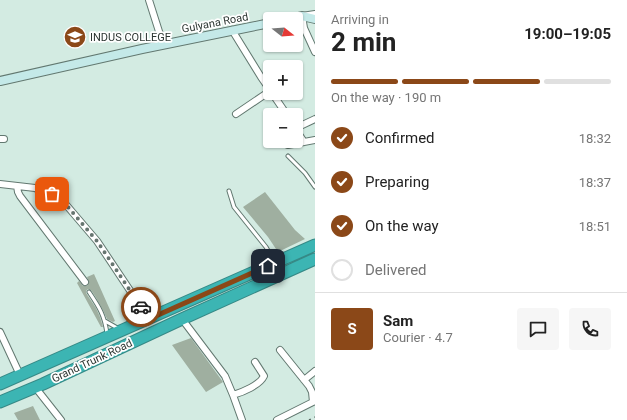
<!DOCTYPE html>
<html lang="en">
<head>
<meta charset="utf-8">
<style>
	body { margin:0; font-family:Roboto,sans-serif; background:#f6f6f6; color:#222; height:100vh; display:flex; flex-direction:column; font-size:15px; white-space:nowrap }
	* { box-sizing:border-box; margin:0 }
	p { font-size:13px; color:#767676 }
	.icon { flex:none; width:22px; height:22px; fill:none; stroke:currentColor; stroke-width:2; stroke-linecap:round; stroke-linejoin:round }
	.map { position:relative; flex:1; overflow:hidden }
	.details { display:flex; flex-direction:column; background:#fff; width:312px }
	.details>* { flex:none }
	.needle { width:26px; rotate:107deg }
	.fabs { position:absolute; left:263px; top:12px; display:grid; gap:8px }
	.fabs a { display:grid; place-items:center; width:40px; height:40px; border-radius:4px; background:#fff; box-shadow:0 1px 3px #0004; font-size:20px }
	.pin { position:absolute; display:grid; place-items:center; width:34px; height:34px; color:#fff; margin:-17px; border-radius:8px; box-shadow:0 2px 6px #0006 }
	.courier { position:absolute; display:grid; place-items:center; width:40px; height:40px; margin:-20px; border:3px solid #8b4818; border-radius:50%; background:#fff; color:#222; box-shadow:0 1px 5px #0007 }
	.overview em { font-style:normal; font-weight:700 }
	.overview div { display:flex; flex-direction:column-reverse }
	.overview { display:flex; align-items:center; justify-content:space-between; height:68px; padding:0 16px }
	h1 { font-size:26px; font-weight:700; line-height:30px }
	.bar { display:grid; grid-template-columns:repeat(4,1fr); gap:6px 4px; align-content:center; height:48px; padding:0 16px }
	.bar i { height:5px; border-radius:3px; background:#e0e0e0 }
	.bar .selected { background:#8b4818 }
	.bar p { grid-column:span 4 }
	.line { display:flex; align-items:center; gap:10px; padding:0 16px; border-top:1px solid #e0e0e0 }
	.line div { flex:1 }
	.round { display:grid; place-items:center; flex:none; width:42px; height:42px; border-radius:4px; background:#f6f6f6 }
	ol { padding:0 16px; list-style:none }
	li { display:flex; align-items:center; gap:12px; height:44px }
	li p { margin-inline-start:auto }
	li .icon { padding:4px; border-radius:50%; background:#8b4818; color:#fff; stroke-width:4 }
	li:last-child { color:#767676 }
	li i { width:22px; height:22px; border:2px solid #e0e0e0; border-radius:50% }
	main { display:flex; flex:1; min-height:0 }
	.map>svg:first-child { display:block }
	.building { fill:#9fafa0 }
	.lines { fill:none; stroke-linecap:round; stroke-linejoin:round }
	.lane-casing { stroke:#627870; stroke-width:5 }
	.street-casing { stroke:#627870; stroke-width:8 }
	.secondary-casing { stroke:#627870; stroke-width:10 }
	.highway-casing { stroke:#368986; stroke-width:13 }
	.lane { stroke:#fff; stroke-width:3 }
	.street { stroke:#fff; stroke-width:6 }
	.secondary { stroke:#c4e9e8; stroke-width:8 }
	.highway { stroke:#3cb5b3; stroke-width:11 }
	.rail { stroke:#57645f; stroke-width:1.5; stroke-dasharray:2 4; stroke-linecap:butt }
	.done { stroke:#667570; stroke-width:4; stroke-dasharray:0 7.2 }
	.route { stroke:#8b4818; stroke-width:5 }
	.labels { text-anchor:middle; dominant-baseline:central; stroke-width:3.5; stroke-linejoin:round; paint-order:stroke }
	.street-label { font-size:11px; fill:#2c3632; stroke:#fff }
	.poi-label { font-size:11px; fill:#2c3632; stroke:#fff; text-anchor:start }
</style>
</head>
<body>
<main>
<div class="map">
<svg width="315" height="420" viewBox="0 0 315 420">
	<rect width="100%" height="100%" fill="#d3ebe2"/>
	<!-- building -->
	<path class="building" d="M265,192L295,230L305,239L278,252L268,237L243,207Z
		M94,274L115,321L113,322L107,319L103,310L95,296L91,290L88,289L86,291V293L96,308L100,317L103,327H101L77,283L79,281L83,286H87L89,282L87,277Z
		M191,338L223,382L206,392L172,345Z
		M33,406L40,420H18L14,413Z"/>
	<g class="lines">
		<!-- lane casing -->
		<g class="lane-casing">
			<path id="lane" d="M288,156L305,173L315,187
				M229,191L234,207L266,247L274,261
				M89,292C99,307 104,314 107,333
				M105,321L119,329"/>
		</g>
		<!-- street casing -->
		<g class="street-casing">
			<path id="street" d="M149,0L163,44
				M315,14L302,16L304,28L315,52
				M232,30L261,77L270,90
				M272,93L287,115
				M236,114L270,91
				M296,128L315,119
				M296,130L304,142
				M0,139H4
				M288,145L315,140
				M0,184L35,188L62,200L97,241L149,319
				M17,186L18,192L20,196L85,282
				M182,319L225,376L233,395L242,420
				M0,332L20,375
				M280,350L309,386L312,392L313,402
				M304,380L315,371
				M35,387L61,420
				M233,395C243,392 260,385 264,376L255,362
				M277,420L315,401"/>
		</g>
		<!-- secondary casing -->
		<g class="secondary-casing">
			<path id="secondary" d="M289,19L302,16L315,19
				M0,81L142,49L270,23"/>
		</g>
		<!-- highway casing -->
		<g class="highway-casing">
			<path id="highway" d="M0,384L315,245
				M0,402L43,384L182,319L315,259"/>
		</g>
		<!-- lane -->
		<use href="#lane" class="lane"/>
		<!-- street -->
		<use href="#street" class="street"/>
		<!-- secondary -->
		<use href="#secondary" class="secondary"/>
		<!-- highway -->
		<use href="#highway" class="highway"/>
		<!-- rail -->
		<path class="rail" d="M309,420L315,417"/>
	</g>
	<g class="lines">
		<!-- done -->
		<path class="done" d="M52,194L62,200L97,241L141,307"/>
		<!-- route -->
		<path class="route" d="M141,307L149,319L268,266"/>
	</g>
	<!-- icons -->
	<defs>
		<g id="university-disc" transform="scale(1.15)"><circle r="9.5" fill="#8b4818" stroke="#fff"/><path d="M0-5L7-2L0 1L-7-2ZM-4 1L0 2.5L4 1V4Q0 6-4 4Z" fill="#fff"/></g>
	</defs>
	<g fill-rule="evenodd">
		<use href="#university-disc" x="75" y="37"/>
	</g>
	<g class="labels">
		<!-- street labels -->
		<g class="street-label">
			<text transform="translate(215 23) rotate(-11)">Gulyana Road</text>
			<text transform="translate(92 361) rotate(-25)">Grand Trunk Road</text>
		</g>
		<!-- poi labels -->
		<g class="poi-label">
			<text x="90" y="37">INDUS COLLEGE</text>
		</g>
	</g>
</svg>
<div class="fabs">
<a><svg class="needle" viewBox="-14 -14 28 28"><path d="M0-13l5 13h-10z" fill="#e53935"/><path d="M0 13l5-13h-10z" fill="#767676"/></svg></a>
<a>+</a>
<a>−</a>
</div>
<div class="pin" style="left:52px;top:194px;background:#ea580c"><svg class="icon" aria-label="bag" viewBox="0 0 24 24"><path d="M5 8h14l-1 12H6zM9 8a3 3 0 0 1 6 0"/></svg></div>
<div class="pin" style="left:268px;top:266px;background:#1f2937"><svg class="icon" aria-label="home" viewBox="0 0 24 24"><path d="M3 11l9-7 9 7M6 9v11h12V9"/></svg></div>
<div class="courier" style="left:141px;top:307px"><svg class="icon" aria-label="car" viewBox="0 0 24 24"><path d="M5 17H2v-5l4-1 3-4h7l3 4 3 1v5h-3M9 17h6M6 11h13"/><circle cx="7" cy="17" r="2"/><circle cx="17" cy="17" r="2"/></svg></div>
</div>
<section class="details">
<div class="overview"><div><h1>2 min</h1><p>Arriving in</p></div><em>19:00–19:05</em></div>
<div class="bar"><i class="selected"></i><i class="selected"></i><i class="selected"></i><i></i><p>On the way · 190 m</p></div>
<ol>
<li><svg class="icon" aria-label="check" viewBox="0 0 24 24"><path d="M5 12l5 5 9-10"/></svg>Confirmed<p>18:32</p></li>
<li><svg class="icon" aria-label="check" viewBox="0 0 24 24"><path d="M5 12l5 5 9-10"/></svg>Preparing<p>18:37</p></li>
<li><svg class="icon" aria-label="check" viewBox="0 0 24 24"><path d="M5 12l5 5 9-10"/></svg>On the way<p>18:51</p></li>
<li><i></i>Delivered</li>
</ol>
<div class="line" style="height:72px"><b class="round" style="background:#8b4818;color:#fff">S</b><div><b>Sam</b><p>Courier · 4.7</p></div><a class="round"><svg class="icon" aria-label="chat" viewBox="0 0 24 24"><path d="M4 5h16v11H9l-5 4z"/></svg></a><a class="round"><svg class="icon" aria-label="phone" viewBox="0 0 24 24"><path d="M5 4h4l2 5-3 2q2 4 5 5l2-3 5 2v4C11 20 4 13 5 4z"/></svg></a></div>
</section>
</main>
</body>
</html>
